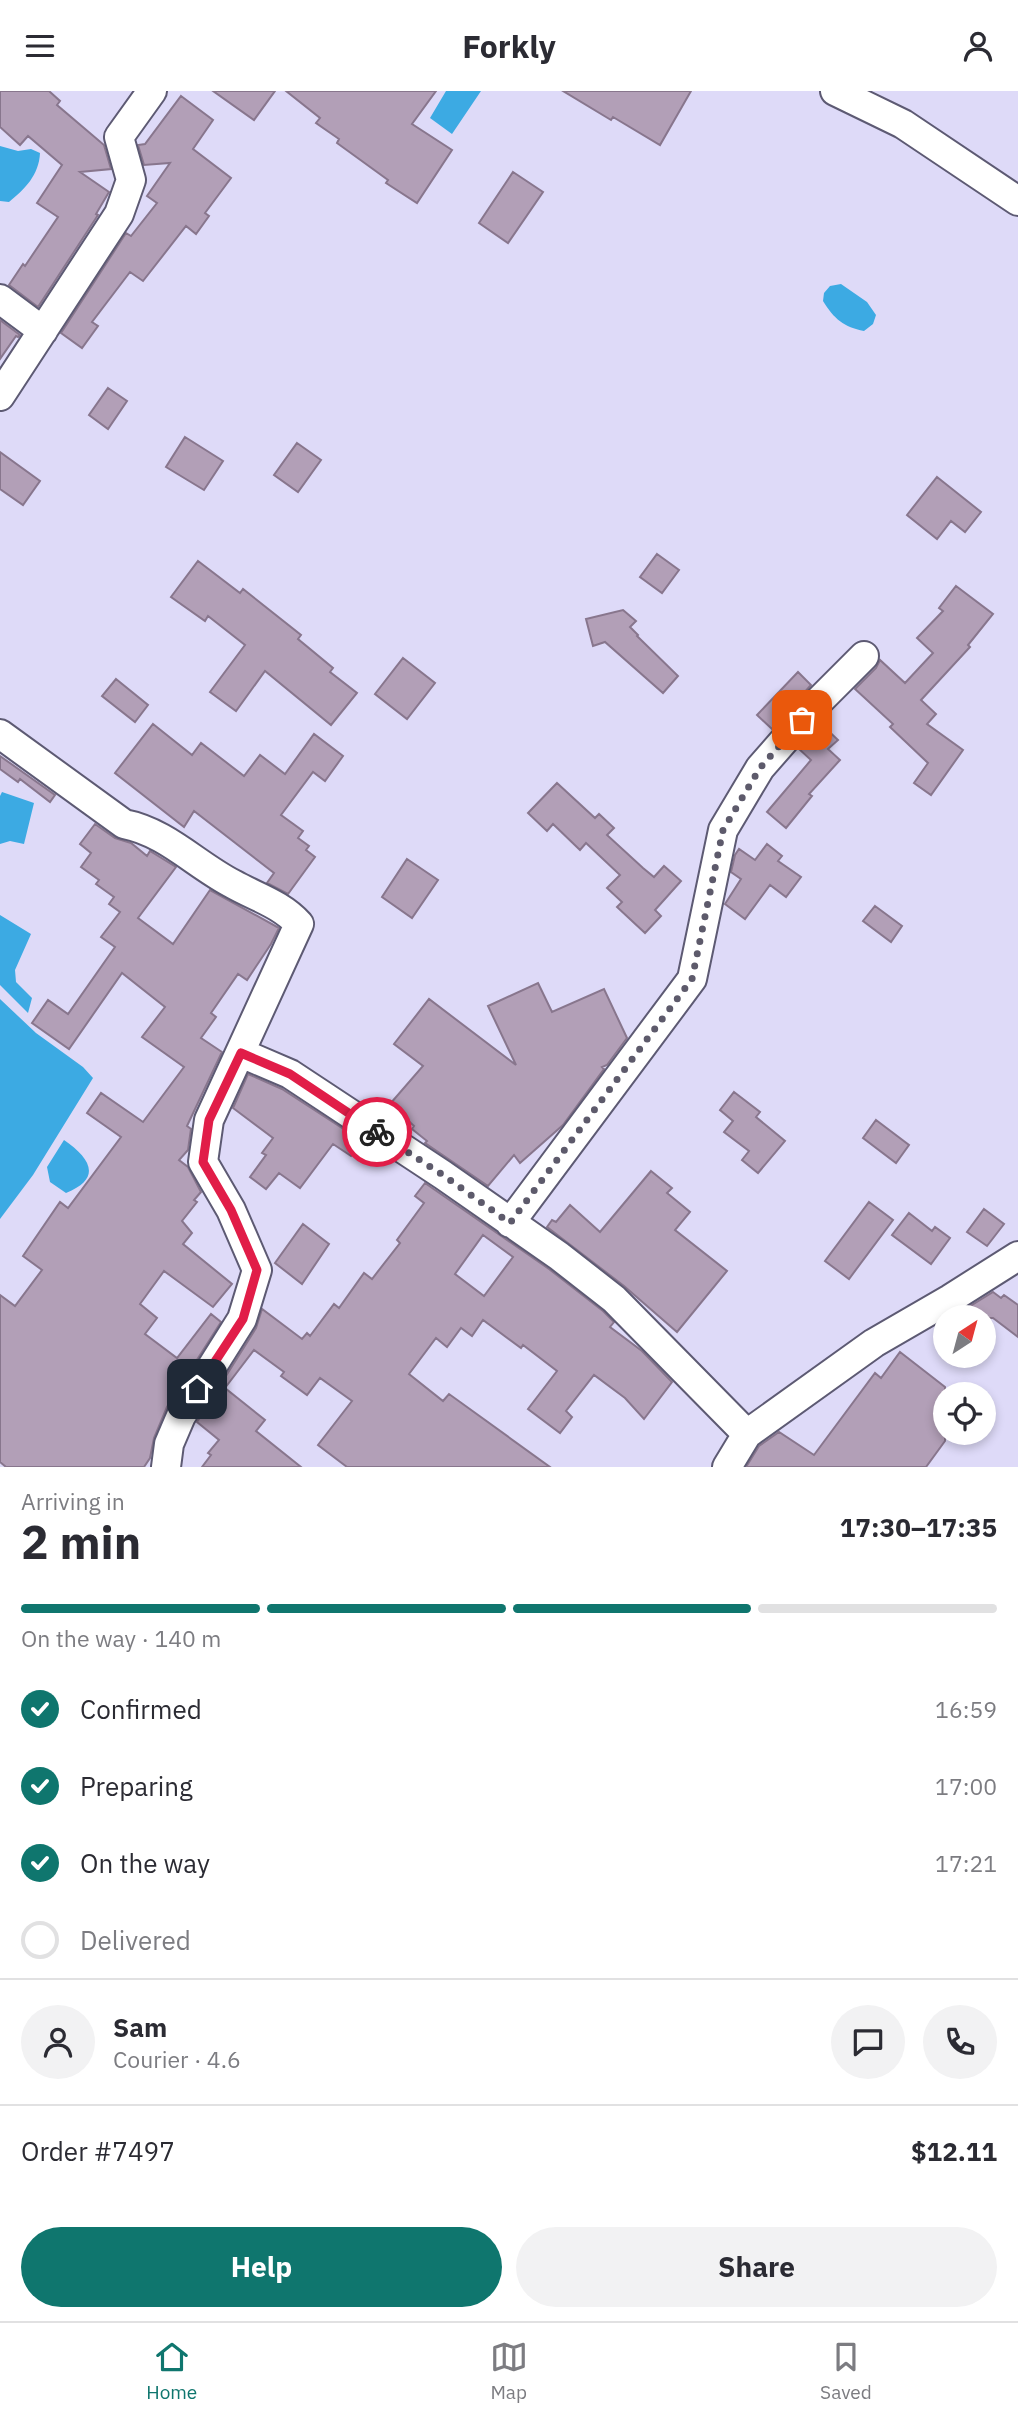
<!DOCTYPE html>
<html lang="en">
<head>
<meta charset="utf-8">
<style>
	body { margin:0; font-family:"IBM Plex Sans",sans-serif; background:#f2f2f3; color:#2b2b33; height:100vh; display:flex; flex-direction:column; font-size:26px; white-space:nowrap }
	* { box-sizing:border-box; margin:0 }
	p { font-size:23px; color:#7c7c81 }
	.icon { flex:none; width:38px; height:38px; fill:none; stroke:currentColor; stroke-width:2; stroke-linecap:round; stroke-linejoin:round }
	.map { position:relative; height:1376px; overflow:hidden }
	.drawer { display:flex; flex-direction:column; background:#fff; flex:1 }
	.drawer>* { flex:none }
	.needle { width:46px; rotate:36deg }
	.controls { position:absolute; left:933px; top:1214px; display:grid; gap:14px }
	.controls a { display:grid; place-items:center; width:63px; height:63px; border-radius:50%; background:#fff; box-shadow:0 4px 10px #0003; font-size:35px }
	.pin { position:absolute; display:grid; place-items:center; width:60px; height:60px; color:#fff; margin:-30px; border-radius:14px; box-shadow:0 4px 10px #0006 }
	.courier { position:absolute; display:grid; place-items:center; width:70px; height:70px; margin:-35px; border:5px solid #e11d48; border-radius:50%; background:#fff; color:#222; box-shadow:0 2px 9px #0007 }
	.overview em { font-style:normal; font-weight:800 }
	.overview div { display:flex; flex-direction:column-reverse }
	.overview { display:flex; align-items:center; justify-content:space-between; height:119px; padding:0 21px }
	h1 { font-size:46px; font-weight:800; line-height:52px }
	.bar { display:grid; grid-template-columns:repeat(4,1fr); gap:10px 7px; align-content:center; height:84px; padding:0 21px }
	.bar i { height:9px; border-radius:5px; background:#e1e1e2 }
	.bar .on { background:#0f766e }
	.bar p { grid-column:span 4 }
	.line { display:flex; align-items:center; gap:18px; padding:0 21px; border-top:2px solid #e1e1e2 }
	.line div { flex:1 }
	.round { display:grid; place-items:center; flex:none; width:74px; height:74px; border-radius:37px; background:#f2f2f3 }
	ol { padding:0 21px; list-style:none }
	li { display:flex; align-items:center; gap:21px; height:77px }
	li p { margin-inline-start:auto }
	li .icon { padding:7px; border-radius:50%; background:#0f766e; color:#fff; stroke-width:4 }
	li:last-child { color:#7c7c81 }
	li i { width:38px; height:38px; border:4px solid #e1e1e2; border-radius:50% }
	.cta { display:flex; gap:14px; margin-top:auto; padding:14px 21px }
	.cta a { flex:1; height:80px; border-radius:42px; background:#0f766e; color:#fff; font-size:28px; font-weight:800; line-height:80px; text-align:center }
	.cta a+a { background:#f2f2f3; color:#2b2b33 }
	header { display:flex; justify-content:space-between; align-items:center; height:91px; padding:0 21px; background:#fff; font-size:32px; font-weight:800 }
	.menu { display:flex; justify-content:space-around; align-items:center; height:98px; border-top:2px solid #e1e1e2; background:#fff; font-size:19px; color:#7c7c81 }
	.menu a { display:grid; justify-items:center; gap:4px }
	.menu .on { color:#0f766e }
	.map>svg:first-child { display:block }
	.water { fill:#3caae3 }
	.building { fill:#b29fb7; stroke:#88768d; stroke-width:2; fill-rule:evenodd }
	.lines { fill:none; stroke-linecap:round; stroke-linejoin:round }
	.minor-casing { stroke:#5d5a73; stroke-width:32 }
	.minor { stroke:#fff; stroke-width:28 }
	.done { stroke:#5d5a6b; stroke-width:7; stroke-dasharray:0 12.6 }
	.route { stroke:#e11d48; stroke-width:9 }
</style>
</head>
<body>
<header><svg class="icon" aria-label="menu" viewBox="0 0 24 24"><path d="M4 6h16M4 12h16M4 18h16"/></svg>Forkly<svg class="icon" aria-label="person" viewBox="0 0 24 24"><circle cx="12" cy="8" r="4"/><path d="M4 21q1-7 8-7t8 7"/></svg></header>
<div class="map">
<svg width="1018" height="1376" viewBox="0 0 1018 1376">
	<rect width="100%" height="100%" fill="#dedaf8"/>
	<!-- water -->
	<path class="water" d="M446,0H481L452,43L430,27Z
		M0,55L18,60L31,58L40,62C39,84 25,98 9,111L0,110Z
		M841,193L867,211L876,224L873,233L864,240C844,236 834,228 823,210L824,202L830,195Z
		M2,701L34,712L24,753L10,750L0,753V705Z
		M0,824L31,843L15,879L16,891L32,907L28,922L0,894Z
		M0,908L36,942L83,976L93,987L33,1084L0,1128Z
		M64,1049C90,1067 103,1087 66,1102L50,1091L47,1076Z"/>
	<!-- building -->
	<path class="building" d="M0,0H49L60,10L57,14L104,54L111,78L80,81L109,101L96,123L98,124L38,216L9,194L23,173L25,175L58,126L37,112L62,74L28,45L20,54L0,36Z
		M213,0H275L254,29Z
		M286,0H436L412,33L452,59L417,112L386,92L388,89L337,52L339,48L316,32L320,27Z
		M563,0H691L660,54L613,26L611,29Z
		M181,5L213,29L193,58L231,87L205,122L209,125L196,143L186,135L143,190L130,181L92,231L98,235L82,257L61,242L126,142L131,145L157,112L147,105L170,72L144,74L138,54L145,53Z
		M513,81L543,101L508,152L479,132Z
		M0,229L20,244L18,246L16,245L0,268Z
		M108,297L127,310L108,338L89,324Z
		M185,346L223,370L204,399L166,376Z
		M297,352L321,369L298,401L274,384Z
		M0,361L40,390L23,414L0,398Z
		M937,386L981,421L965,441L951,430L937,448L907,424Z
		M657,463L679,479L662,502L640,486Z
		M198,470L240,502L243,498L301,544L298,548L333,577L330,581L357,602L331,634L265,580L236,620L210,601L245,554L208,525L205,530L171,506Z
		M956,495L993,523L968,554L970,556L921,609L936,623L927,633L963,659L931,704L914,692L928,672L890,636L893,633L855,598L876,577L880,569L905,592L933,562L917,547L943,520L939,517Z
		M623,519L636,530L630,536L638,544L637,545L678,585L663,602L605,551L593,555L586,528Z
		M403,567L435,592L407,628L375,603Z
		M798,581L811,594L772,638L757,624Z
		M116,588L148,614L135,631L102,605Z
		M153,633L192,664L201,652L244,685L260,664L285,683L314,643L343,665L325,690L313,681L281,724L303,740L298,747L309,755L306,759L315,766L288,803L267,792L274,782L194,720L184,736L115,682Z
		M821,633L838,649L828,658L840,669L809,703L812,705L786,737L767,721L811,669L799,658Z
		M0,665L55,704L50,711L20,688L18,691L0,678Z
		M557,692L595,727L599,723L614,737L607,744L643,777L654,786L664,775L681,790L655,819L661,825L645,842L617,816L622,811L607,797L620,784L586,752L580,759L553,733L547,740L528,722Z
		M95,733L115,747L131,752L147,765L150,760L176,776L138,827L173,853L210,799L279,837L271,853L247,889L238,883L211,922L216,926L201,947L222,961L187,1035L191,1038L188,1059L179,1069L188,1076L201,1101L194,1109L197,1111L182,1130L192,1142L183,1153L232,1193L213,1216L164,1180L140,1213L157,1227L145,1243L177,1267L211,1223L221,1231L167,1316L154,1347L150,1367L144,1376H6L0,1371V1204L15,1215L42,1179L23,1165L60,1111L68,1117L121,1046L87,1022L101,1002L143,1031L184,976L142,946L165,916L122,882L69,958L32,932L48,909L68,923L115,856L101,846L120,821L109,813L114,806L96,793L99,789L81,776L91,762L80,753Z
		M767,753L782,765L778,770L801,786L786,806L770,794L745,828L725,813L741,788L731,781L735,764L739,758L755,769Z
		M407,768L438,789L412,827L382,806Z
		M875,815L902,835L891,851L863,830Z
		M538,892L552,921L604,898L627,947L607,974L602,976L604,978L563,1034L520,1072L514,1064L488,1095L425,1052L427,1050L412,1038L414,1035L390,1013L423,975L394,953L429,908L516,974L488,915Z
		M248,983L282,998L362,1050L351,1065L333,1053L300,1097L279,1082L266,1098L250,1086L266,1064L262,1062L273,1047L233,1017Z
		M734,1001L760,1021L756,1026L785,1050L758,1082L742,1069L749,1060L724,1041L733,1030L720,1019Z
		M876,1029L909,1054L896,1072L863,1047Z
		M651,1080L672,1097L667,1102L690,1121L675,1139L727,1180L677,1241L624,1195L547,1136L552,1129L556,1131L570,1114L600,1141Z
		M425,1092L549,1178L603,1220L614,1231L610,1236L642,1260L672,1291L644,1328L625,1307L594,1284L566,1320L572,1326L560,1342L528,1318L557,1280L523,1254L521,1257L483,1229L472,1245L461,1237L447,1256L436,1247L409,1283L443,1310L449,1303L550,1376H347L318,1354L352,1310L320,1287L307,1304L281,1285L284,1281L254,1259L225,1297L265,1329L256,1340L301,1376H202L211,1364L208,1362L219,1349L197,1331L256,1237L262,1218L302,1248L307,1242L310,1245L334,1213L339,1217L364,1182L372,1188L400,1152L397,1149L424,1112L415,1105ZM483,1144L513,1166L484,1205L455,1183Z
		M869,1111L893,1129L849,1188L825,1170Z
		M984,1118L1004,1133L987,1155L967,1141Z
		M909,1122L932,1140L935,1136L950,1147L931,1173L892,1144Z
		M303,1133L329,1153L302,1193L275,1172Z
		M993,1201L1001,1207L1004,1204L1018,1214V1246L993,1227H951Z
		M900,1261L945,1296V1350L926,1376H746L759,1355L779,1341L814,1364L875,1282L881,1287Z"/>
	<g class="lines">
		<!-- minor casing -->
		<g class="minor-casing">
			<path id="minor" d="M835,0L903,33L1018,110
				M0,208L43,240
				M0,305L119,123L131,89L119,46L152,0
				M0,643L124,733C166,741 196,774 233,793C256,806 281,813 299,833L209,1029L203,1071L231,1119L257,1179L242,1228L181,1325L169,1353L166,1376
				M241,962L290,983L443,1084L559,1165L614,1208L747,1343
				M510,1132L692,888L723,739L760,677L816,613L864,565
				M727,1376L747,1343L874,1252L950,1208L1018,1165"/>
		</g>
		<!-- minor -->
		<use href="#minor" class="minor"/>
	</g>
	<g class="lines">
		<!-- done -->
		<path class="done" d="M377,1041L443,1084L510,1132L692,888L723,739L760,677L802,629"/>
		<!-- route -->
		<path class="route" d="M197,1298L243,1228L257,1179L231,1119L203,1071L209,1029L241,962L290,983L377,1041"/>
	</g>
</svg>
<div class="controls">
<a><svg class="needle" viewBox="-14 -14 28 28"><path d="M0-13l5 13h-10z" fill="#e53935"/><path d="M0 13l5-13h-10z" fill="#7c7c81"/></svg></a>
<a><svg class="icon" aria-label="locate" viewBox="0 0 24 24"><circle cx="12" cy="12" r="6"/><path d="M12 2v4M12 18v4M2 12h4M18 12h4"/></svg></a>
</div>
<div class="pin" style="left:802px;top:629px;background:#ea580c"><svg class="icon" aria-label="bag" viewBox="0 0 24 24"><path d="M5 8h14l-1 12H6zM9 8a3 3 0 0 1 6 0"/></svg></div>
<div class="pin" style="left:197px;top:1298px;background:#1f2937"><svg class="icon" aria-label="home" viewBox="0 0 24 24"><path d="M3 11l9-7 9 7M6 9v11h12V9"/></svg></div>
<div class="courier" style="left:377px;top:1041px"><svg class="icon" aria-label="bike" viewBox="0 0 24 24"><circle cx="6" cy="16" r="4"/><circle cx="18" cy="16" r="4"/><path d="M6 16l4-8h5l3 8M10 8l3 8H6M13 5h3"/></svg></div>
</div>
<section class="drawer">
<div class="overview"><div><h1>2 min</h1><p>Arriving in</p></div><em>17:30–17:35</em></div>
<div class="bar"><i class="on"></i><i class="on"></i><i class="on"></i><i></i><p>On the way · 140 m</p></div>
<ol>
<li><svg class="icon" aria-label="check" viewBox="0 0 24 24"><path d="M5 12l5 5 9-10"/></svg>Confirmed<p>16:59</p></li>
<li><svg class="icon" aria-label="check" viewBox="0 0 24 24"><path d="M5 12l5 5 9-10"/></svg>Preparing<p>17:00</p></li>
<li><svg class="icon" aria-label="check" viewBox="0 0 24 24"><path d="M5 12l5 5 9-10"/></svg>On the way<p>17:21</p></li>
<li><i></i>Delivered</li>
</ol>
<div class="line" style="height:126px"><a class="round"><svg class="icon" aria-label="person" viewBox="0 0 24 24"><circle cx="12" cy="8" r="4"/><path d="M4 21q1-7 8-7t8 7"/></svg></a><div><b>Sam</b><p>Courier · 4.6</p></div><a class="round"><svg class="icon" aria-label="chat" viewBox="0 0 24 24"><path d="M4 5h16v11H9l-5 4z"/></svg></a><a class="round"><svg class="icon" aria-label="phone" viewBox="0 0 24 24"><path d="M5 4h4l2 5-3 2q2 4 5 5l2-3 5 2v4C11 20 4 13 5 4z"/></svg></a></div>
<div class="line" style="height:91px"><div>Order #7497</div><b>$12.11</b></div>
<div class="cta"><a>Help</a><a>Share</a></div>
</section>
<nav class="menu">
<a class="on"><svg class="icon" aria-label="home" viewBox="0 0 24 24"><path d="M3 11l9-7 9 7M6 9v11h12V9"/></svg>Home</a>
<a><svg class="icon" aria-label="map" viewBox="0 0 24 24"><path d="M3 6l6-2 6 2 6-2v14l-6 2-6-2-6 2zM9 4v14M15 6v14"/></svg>Map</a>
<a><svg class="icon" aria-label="saved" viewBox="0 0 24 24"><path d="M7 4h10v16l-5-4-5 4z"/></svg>Saved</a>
</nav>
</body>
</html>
